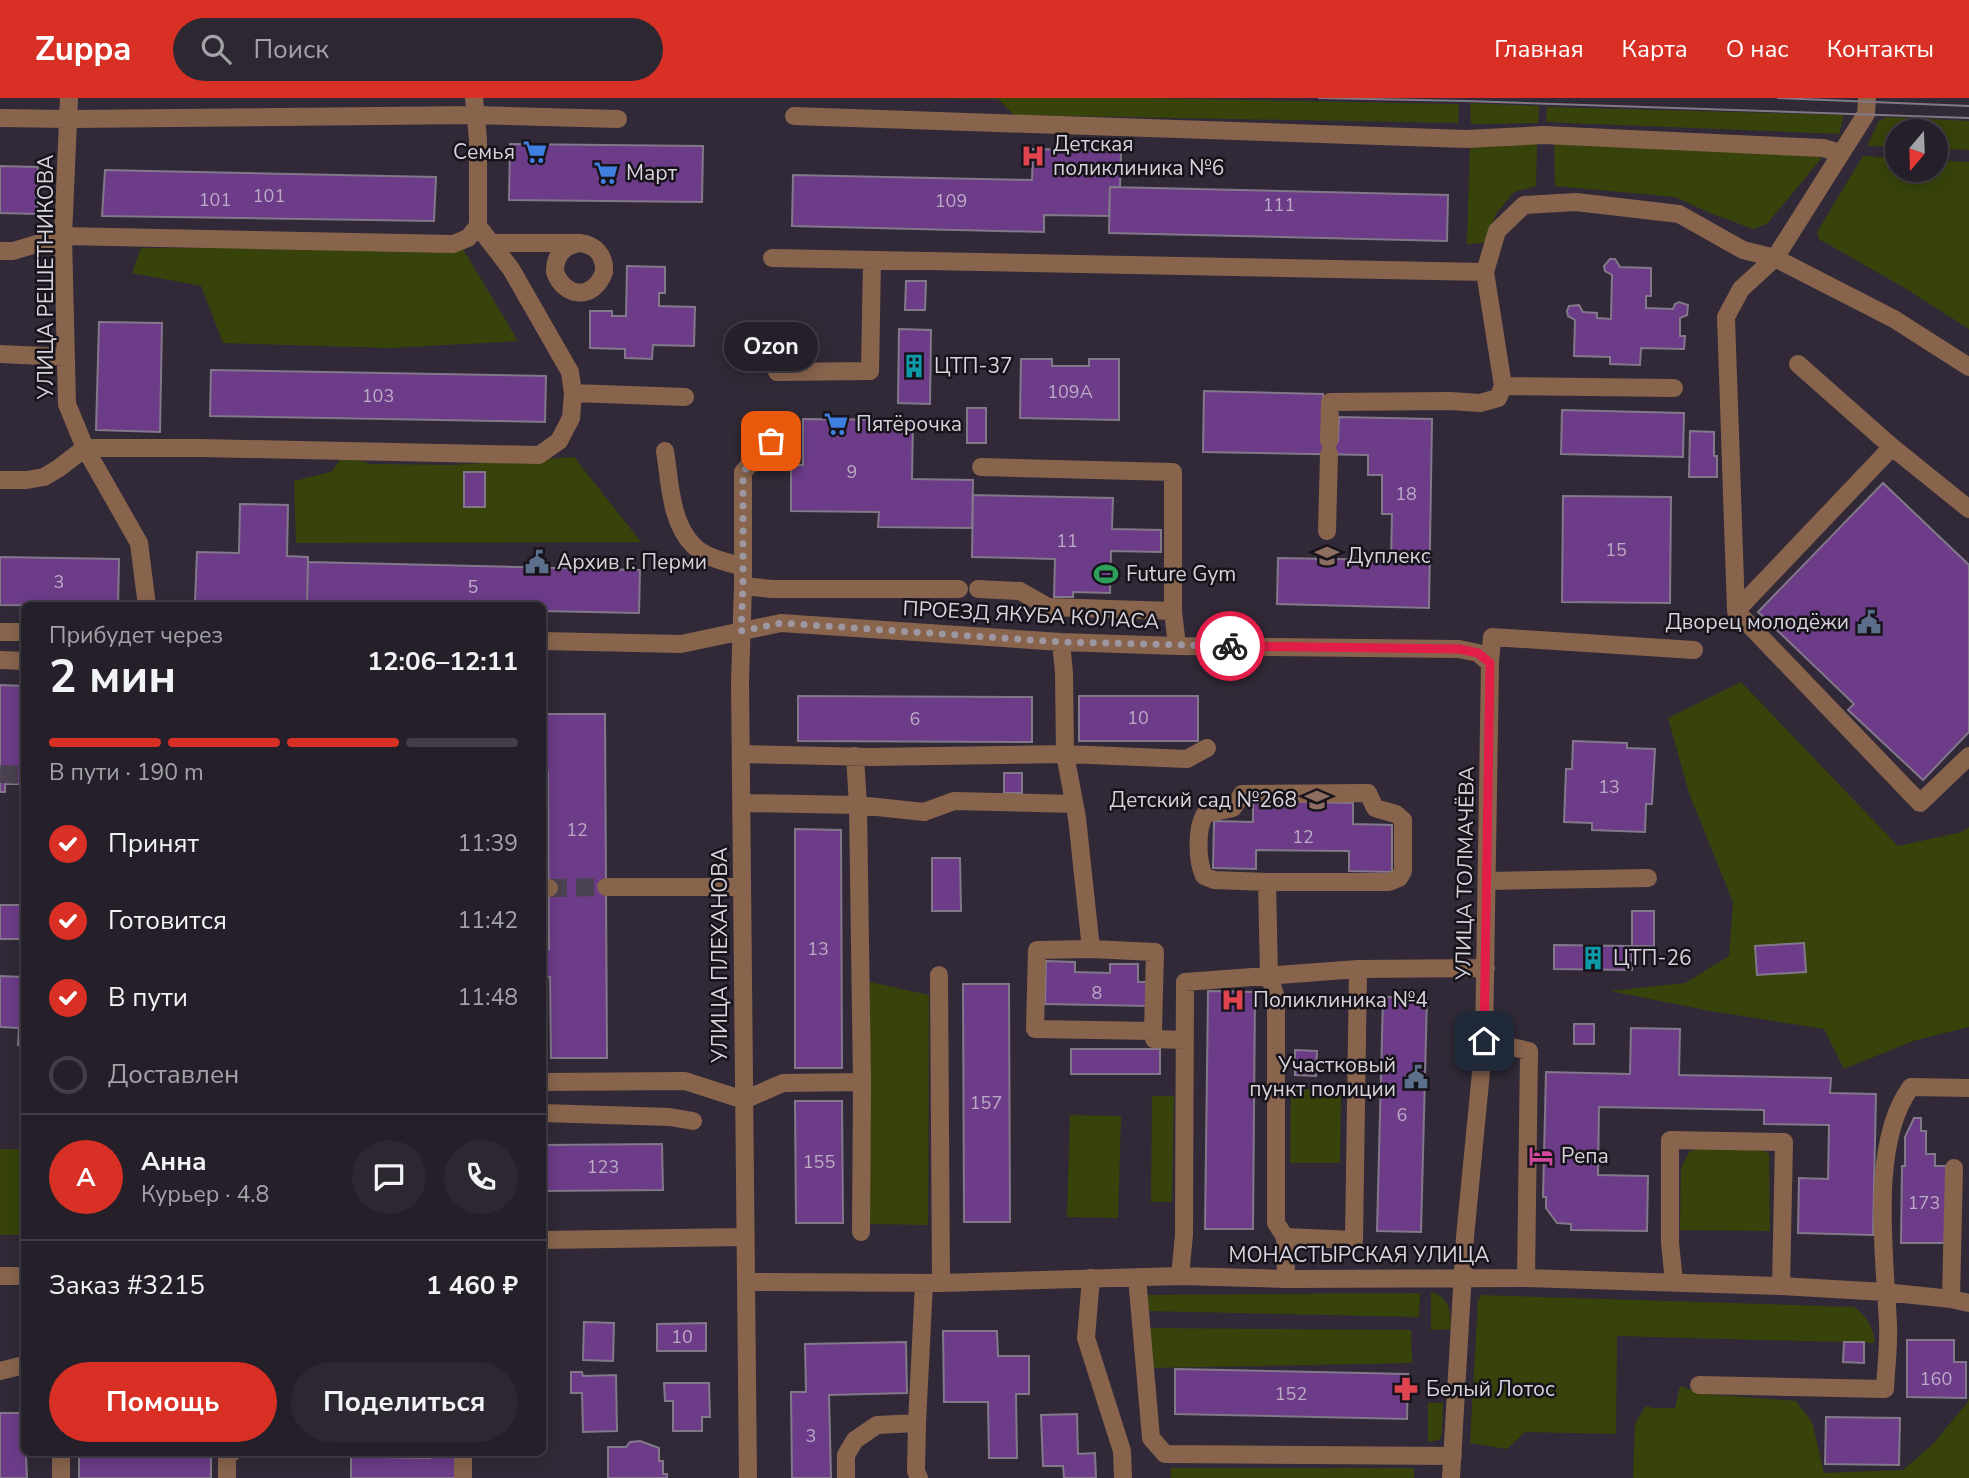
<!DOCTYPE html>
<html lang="ru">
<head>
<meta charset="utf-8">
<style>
	body { margin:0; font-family:"Nunito Sans",sans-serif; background:#2d2731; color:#f1f3f6; height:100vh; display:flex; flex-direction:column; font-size:26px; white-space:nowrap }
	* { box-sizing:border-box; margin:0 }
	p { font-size:23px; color:#a3a2a8 }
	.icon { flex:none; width:38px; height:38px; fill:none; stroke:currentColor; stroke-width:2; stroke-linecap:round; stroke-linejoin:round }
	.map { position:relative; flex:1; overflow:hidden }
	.side { position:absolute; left:21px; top:504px; width:525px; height:854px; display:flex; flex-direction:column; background:#251f29; border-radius:10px; box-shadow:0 4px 18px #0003,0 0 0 2px #423d46 }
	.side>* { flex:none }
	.needle { width:46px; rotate:199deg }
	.controls { position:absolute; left:1885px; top:21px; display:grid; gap:14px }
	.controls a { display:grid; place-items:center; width:63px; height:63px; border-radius:50%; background:#251f29; box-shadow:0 4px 18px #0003,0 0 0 2px #423d46; font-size:35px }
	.pin { position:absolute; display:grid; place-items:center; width:60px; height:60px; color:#fff; margin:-30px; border-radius:14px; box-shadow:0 4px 10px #0006 }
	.courier { position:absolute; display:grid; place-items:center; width:70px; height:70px; margin:-35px; border:5px solid #e11d48; border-radius:50%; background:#fff; color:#222; box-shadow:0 2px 9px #0007 }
	.bubble { position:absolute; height:49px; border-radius:24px; background:#251f29; box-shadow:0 4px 18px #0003,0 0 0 2px #423d46; font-size:23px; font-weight:700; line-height:49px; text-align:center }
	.overview em { font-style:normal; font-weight:700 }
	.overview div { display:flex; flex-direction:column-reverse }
	.overview { display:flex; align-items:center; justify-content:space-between; height:119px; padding:0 28px }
	h1 { font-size:46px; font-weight:700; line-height:52px }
	.bar { display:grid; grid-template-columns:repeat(4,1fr); gap:10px 7px; align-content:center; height:84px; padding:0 28px }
	.bar i { height:9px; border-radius:5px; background:#423d46 }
	.bar .active { background:#d93025 }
	.bar p { grid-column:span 4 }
	.line { display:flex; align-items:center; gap:18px; padding:0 28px; border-top:2px solid #423d46 }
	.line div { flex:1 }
	.round { display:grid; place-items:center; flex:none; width:74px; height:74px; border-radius:37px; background:#2d2731 }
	ol { padding:0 28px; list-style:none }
	li { display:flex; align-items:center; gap:21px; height:77px }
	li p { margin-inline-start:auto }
	li .icon { padding:7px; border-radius:50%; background:#d93025; color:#fff; stroke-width:4 }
	li:last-child { color:#a3a2a8 }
	li i { width:38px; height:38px; border:4px solid #423d46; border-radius:50% }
	.primary-button { display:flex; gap:14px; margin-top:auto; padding:14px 28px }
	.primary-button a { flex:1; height:80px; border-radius:42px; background:#d93025; color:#fff; font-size:28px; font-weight:700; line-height:80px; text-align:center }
	.primary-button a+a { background:#2d2731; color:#f1f3f6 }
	header { display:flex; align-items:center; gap:42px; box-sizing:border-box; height:98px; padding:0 35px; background:#d93025; color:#fff }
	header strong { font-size:33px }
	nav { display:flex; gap:38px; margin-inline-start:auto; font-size:24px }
	.search { width:490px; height:63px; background:#2d2731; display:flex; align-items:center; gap:18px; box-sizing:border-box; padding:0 24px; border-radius:38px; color:#a3a2a8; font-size:26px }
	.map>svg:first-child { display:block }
	.green { fill:#37430a }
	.building { fill:#6c3c89; stroke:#827889; stroke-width:2 }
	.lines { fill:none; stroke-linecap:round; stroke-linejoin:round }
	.minor-tunnel { stroke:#4a4250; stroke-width:18; stroke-dasharray:18 9; stroke-linecap:butt }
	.minor { stroke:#88644d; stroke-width:18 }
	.tram { stroke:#807985; stroke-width:2 }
	.done { stroke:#9d97a2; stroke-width:7; stroke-dasharray:0 12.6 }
	.route { stroke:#e11d48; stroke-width:9 }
	.labels { text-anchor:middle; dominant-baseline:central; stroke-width:5; stroke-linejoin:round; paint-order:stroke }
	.number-label { font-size:18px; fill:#bcacc6 }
	.poi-label { font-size:21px; fill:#d7d2db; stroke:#17131a; text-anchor:start }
	.street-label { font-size:21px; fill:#d7d2db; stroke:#17131a }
</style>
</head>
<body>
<header>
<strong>Zuppa</strong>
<div class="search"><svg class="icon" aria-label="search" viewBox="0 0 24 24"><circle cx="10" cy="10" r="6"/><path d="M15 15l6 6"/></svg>Поиск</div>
<nav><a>Главная</a><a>Карта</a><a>О нас</a><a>Контакты</a></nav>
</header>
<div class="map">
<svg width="1969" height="1380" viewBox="0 0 1969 1380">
	<rect width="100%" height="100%" fill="#312937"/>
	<!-- green -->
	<path class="green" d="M919,0H1143L1459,6L1458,25L1014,17L998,1Z
		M1470,5L1539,8L1538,25L1471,26Z
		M1547,9L1844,17L1839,36L1546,24Z
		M1887,19L1969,23V52L1936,51V33H1897V49L1867,48L1879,23Z
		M1554,43L1816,56L1821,61L1767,126L1753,131L1710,115L1675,99L1555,88Z
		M1470,46H1537L1536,88L1514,94L1496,116L1485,145L1467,146Z
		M1863,58L1897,60V72H1936V62L1969,64V231L1903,189L1819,141L1817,134Z
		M141,150L463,151L518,243L390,250L223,245L201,188L132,175Z
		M344,357L370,366L454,367L574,359L641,444L296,445L294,383L331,374Z
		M1741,584L1898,748L1962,734L1969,729V929L1913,943L1844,971L1824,931L1711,913L1610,893L1685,885L1729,858L1733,804L1689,695L1668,620Z
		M870,884L929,897L928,1127L870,1126Z
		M1291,991L1341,992L1340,1065H1290Z
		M1152,998H1174L1172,1104H1151Z
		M1070,1017L1121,1018L1118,1120L1067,1119Z
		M1699,1050L1762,1052L1769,1056L1770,1133L1680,1132L1681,1070L1689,1054Z
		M0,1051H24V1137H0Z
		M1431,1194C1450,1199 1450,1214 1451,1231L1431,1232Z
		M1420,1195L1419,1219L1146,1213L1144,1197Z
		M1481,1197L1854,1209C1867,1219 1873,1228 1875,1245L1617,1238L1616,1336L1525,1334L1507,1351L1470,1345L1478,1203Z
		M1142,1230L1411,1232L1412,1265L1147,1270Z
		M1680,1288L1705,1296L1796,1303L1812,1324L1824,1375L1903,1372L1933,1346L1967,1305L1969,1300V1380H1633L1635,1326L1646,1308L1653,1310H1675Z
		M1428,1305H1443L1442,1337L1439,1342L1428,1344Z
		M1414,1370V1380H1171V1370Z"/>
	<!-- building -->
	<path class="building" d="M510,46L703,48L702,104L509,102Z
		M1033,51L1121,53L1120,89H1110L1109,118L1044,117V134L792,128L793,77L1032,82Z
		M0,68L38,69L37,116L0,115Z
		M105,72L436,79L434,123L102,118Z
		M1110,89L1448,97L1447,143L1109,135Z
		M1610,161H1615L1620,169L1651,170V198H1646V210L1673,211L1675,206L1679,204L1688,207L1687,217L1680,220V238H1685L1684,251L1641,250L1640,267L1610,266V259L1574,258L1575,222L1568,218L1567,213L1569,208L1579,207L1583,214L1597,215V220L1611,221L1612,177L1605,173L1604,168Z
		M627,168L665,169V195H659V208L695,209L694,248L653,247L652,261L625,260V251L590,250V213H612V218H626Z
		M906,183H926L925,212H905Z
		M99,224L162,225L160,334L96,332Z
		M899,231L931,232L930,306L898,305Z
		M1021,261H1052V268H1089V261H1119V322L1020,320Z
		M211,272L546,278L545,324L210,318Z
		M1204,293L1323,296L1322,343H1338L1339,319L1432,321L1429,510L1277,506L1278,460L1391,462L1392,416H1382V377H1368V357L1203,354Z
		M967,310H986V345H967Z
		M1562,312L1684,315L1683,359L1561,356Z
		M803,321L913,322L912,381L973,382L972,430L878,429L879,414L791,413V367H803Z
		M1690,333L1714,334V358H1717V379H1689Z
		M464,374H485V409H464Z
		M1883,385L1969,467V634L1923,682L1848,612L1854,606L1758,514Z
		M973,397L1113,400L1112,431L1161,432V454L1111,453L1110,495L1073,494V499H1054L1055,461L972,459Z
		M1563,398L1671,399L1670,505L1562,504Z
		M240,406L288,407L287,458L308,459L307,507L195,504L197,454L239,455Z
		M0,459L119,461L118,508L0,507Z
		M308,464L640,472L639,515L542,513V508L307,507Z
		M0,587L24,588V686H5V694H0Z
		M798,598L1032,599V644L798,643Z
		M1079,598H1198V643H1079Z
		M542,616H605L607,960H551L550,879H542V851H549L548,674H542Z
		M1573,643L1627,645V650L1655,651L1652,706H1646L1645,734L1592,732V725L1564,724L1566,671H1572Z
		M1004,675H1022V695H1004Z
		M1253,703L1353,705V726L1392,727V774L1349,773V753L1256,752V771L1213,770L1214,723L1253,724Z
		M795,731L841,732L842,970H795Z
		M932,760H960L961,813H932Z
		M0,807H24V841H0Z
		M1632,813H1654V848H1632Z
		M1804,845L1806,874L1757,877L1755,848Z
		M1554,847L1632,848V872L1554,871Z
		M1046,863L1075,864V874L1110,875V866H1138V884H1149V908L1045,906Z
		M0,878L24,879V947H18L19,930L0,929Z
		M963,886H1009L1010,1124H964Z
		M1208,893L1255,894L1253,1131H1205Z
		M1383,899L1427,900L1421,1134L1377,1133Z
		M1574,926H1594V946H1574Z
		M1631,930L1680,931L1679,977L1831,980L1830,995L1876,996L1873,1137L1798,1135L1799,1080L1828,1081L1829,1027L1764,1026V1012L1599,1009L1598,1077L1648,1078L1647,1133L1571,1132V1126L1557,1125L1546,1110V1099H1543L1546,974L1630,976Z
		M1071,951H1160V976H1071Z
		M1295,952L1317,953L1316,978L1295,977Z
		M795,1003H842L843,1125H796Z
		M1914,1020H1921V1033H1926V1056H1935V1068H1947V1145H1901L1902,1068H1905V1039Z
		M662,1046L663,1092L542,1093V1047Z
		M584,1224L614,1225L613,1263L583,1262Z
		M706,1225V1253H657V1226Z
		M943,1233H997L998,1258H1029V1296H1016L1017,1360H989L988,1304H944Z
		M1907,1242H1954V1264H1966V1300L1907,1299Z
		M906,1244L907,1295L829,1297L831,1380H792L791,1294H806L805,1246Z
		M1844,1244H1864V1265L1843,1264Z
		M1175,1271L1408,1276L1407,1321L1175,1316Z
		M571,1274H582L583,1278L616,1277L617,1333L583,1334L582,1295H571Z
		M664,1285H709L710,1319H702V1333H673V1303H665Z
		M0,1315H24L27,1380H0Z
		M1077,1316L1078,1356L1095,1355L1096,1380H1064L1063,1368H1043L1041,1317Z
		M1826,1319L1900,1320L1899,1367L1825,1366Z
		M640,1343L659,1350V1363H663V1376H667V1380H608V1349H626L630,1344Z
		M79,1354H211V1380H79Z
		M351,1354H377V1359L430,1360V1354H457V1380H351Z"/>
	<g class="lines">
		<!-- minor-tunnel -->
		<path class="minor-tunnel" d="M0,676L24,677
			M549,790L606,789"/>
		<!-- minor -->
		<path class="minor" d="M69,0L63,138L67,306L85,350L139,445L147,508
			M1867,0L1866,16L1775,160L1894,221L1969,269
			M794,18L1466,41L1544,37L1823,50L1840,55
			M0,20L69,21L475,17L618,21
			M491,145H580C596,147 605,158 604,174C594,202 565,201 555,174C555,157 563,148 580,145
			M0,153H13L63,138L453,146L468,140L478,128
			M772,160L1485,174
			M1775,160L1741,191L1726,219L1736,513L1892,349L1969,411
			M0,256L66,259
			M1798,266L1892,349
			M777,274L870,273L872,163
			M1503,288L1674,290
			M573,295L685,299
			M1329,343L1330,304L1450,303L1480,305L1498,300L1503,288L1485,174L1497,133L1524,107L1576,104L1679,116L1743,152L1775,160
			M665,353C670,383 670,424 693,447C705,460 727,464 743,469
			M981,369L1173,374V513
			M0,382H27L44,379L59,370L85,350H200L539,357L559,343L571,320L573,295L570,274L511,171L478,128V41L474,0
			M1327,433L1329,356
			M743,488L772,491H959
			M978,491L1020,493L1048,509L1173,513L1177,548
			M1736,513L1920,705L1969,658
			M0,534H24
			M542,543L681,546L781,525L1061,544L1177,548L1459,551L1478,555L1490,565L1484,943L1465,1139L1451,1380
			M1061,544L1064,575L1065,656L1077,720L1091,851L1037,852L1035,931L1153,933L1155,854L1091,851
			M0,562L24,563
			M1490,565L1492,539L1694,552
			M741,656L871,659L1065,656L1187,661L1207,650
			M855,658L858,707L862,984
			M742,705L858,707L924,714L954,703L1074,706
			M1488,783L1648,780
			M1267,784H1389L1399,780L1403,773V722L1396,716L1375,710L1368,695L1242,696L1233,710L1205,716C1196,731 1197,762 1204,778L1214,782L1267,784L1269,877L1276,900V1125L1285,1139L1286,1181
			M606,789H741
			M542,790H549
			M1358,871L1486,870
			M939,877L941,1185
			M1153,933L1154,941L1185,942
			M1484,943L1529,953L1526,1180
			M542,984L685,983L744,1002L783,985L862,984L861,1134
			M542,1015L670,1019L693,1023
			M542,1142L744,1139
			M0,1178H24
			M1180,1178L1184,1137L1185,884L1358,871L1354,1142L1285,1139
			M1137,1179L1151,1340L1165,1356L1453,1358
			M1091,1180L1086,1240L1122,1353L1123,1380
			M747,1184L941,1185L1180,1178L1286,1181L1526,1180L1781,1188L1885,1194L1951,1201L1969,1205
			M1674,1184L1670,1145V1042L1784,1044L1781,1188
			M1951,1201L1954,1070
			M0,1273L24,1267
			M1699,1287L1885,1291C1886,1269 1889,1248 1888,1226C1885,1159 1869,1045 1911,989L1969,990
			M917,1325L916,1373L919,1380
			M61,1354V1380
			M463,1354V1380
			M227,1380V1357L233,1354
			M748,1380L740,583L743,488V374L771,343
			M846,1380V1357L855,1342L877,1327L917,1325L924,1185"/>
		<!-- tram -->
		<path class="tram" d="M1319,0L1467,3L1969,20
			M1778,0L1969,8"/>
	</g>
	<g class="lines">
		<!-- done -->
		<path class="done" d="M771,343L743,374V488L741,533L781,525L1061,544L1230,548"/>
		<!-- route -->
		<path class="route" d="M1230,548L1459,551L1478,555L1490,565L1484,943"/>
	</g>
	<!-- icons -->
	<defs>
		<g id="supermarket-bare" transform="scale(1.89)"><path d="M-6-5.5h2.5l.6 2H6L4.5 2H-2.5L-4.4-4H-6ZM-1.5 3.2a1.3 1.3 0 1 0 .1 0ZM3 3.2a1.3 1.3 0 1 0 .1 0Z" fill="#3f7fe0" stroke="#17131a" stroke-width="2.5" paint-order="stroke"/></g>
		<g id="hospital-bare" transform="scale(1.89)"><path d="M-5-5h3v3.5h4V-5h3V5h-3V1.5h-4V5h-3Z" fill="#e0444e" stroke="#17131a" stroke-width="2.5" paint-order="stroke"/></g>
		<g id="building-bare" transform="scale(1.89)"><path d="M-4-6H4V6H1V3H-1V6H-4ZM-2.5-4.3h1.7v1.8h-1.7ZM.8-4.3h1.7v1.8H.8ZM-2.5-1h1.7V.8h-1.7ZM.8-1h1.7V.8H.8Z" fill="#0f9aa8" stroke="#17131a" stroke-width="2.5" paint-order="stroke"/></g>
		<g id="school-bare" transform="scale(1.89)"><path d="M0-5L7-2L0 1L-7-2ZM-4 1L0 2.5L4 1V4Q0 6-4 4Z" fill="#8d6e63" stroke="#17131a" stroke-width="2.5" paint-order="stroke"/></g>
		<g id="civic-bare" transform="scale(1.89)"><path d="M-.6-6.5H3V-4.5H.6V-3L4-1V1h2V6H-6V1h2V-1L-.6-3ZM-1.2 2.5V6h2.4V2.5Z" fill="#5c6f8a" stroke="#17131a" stroke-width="2.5" paint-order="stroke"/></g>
		<g id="stadium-bare" transform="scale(1.89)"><path d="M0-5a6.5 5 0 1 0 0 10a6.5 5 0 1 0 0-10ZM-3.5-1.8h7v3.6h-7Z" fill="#2e9e5b" stroke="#17131a" stroke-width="2.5" paint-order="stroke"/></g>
		<g id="hotel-bare" transform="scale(1.89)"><path d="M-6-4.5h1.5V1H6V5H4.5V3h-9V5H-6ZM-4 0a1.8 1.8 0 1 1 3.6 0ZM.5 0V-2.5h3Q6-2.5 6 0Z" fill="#d1479c" stroke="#17131a" stroke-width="2.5" paint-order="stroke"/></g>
		<g id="pharmacy-bare" transform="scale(1.89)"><path d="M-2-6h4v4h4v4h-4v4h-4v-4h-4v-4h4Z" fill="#e0444e" stroke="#17131a" stroke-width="2.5" paint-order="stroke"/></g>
	</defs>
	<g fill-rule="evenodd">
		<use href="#supermarket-bare" x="535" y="54"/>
		<use href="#hospital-bare" x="1033" y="58"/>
		<use href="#supermarket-bare" x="606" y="75"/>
		<use href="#building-bare" x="914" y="268"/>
		<use href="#supermarket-bare" x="836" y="326"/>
		<use href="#school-bare" x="1327" y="458"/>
		<use href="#civic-bare" x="537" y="464"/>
		<use href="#stadium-bare" x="1106" y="476"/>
		<use href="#civic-bare" x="1869" y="524"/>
		<use href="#school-bare" x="1317" y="702"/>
		<use href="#building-bare" x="1593" y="860"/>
		<use href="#hospital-bare" x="1233" y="902"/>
		<use href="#civic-bare" x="1416" y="979"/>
		<use href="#hotel-bare" x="1541" y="1058"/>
		<use href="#pharmacy-bare" x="1406" y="1291"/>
	</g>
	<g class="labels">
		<!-- number labels -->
		<g class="number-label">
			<text x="269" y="98">101</text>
			<text x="215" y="102">101</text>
			<text x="951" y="103">109</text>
			<text x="1279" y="107">111</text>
			<text x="1070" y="294">109А</text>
			<text x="378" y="298">103</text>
			<text x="852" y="374">9</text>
			<text x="1406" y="396">18</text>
			<text x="1067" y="443">11</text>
			<text x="1616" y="452">15</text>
			<text x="59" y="484">3</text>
			<text x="473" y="489">5</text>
			<text x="1138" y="620">10</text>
			<text x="915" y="621">6</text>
			<text x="1609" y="689">13</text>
			<text x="577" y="732">12</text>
			<text x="1303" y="739">12</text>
			<text x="818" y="851">13</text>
			<text x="1097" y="895">8</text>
			<text x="986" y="1005">157</text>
			<text x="1402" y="1017">6</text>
			<text x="819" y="1064">155</text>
			<text x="603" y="1069">123</text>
			<text x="1924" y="1105">173</text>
			<text x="682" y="1239">10</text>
			<text x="1936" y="1281">160</text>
			<text x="1291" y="1296">152</text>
			<text x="811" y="1338">3</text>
		</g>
		<!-- poi labels -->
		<g class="poi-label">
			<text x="1053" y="46">Детская<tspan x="1053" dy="24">поликлиника №6</tspan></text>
			<text x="515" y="54" text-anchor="end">Семья</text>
			<text x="626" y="75">Март</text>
			<text x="934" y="268">ЦТП-37</text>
			<text x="856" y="326">Пятёрочка</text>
			<text x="1347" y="458">Дуплекс</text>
			<text x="557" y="464">Архив г. Перми</text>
			<text x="1126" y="476">Future Gym</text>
			<text x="1849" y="524" text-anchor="end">Дворец молодёжи</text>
			<text x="1297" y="702" text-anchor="end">Детский сад №268</text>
			<text x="1613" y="860">ЦТП-26</text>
			<text x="1253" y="902">Поликлиника №4</text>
			<text x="1396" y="967" text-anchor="end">Участковый<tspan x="1396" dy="24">пункт полиции</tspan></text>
			<text x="1561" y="1058">Репа</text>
			<text x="1426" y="1291">Белый Лотос</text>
		</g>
		<!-- street labels -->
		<g class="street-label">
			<text transform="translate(46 179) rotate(-90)">УЛИЦА РЕШЕТНИКОВА</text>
			<text transform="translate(1031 517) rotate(3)">ПРОЕЗД ЯКУБА КОЛАСА</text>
			<text transform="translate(1465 775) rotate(-89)">УЛИЦА ТОЛМАЧЁВА</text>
			<text transform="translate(720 857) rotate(-90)">УЛИЦА ПЛЕХАНОВА</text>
			<text x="1359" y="1157">МОНАСТЫРСКАЯ УЛИЦА</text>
		</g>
	</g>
</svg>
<div class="controls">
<a><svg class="needle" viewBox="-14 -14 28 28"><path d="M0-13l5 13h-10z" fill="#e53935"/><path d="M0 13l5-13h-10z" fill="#a3a2a8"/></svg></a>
</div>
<div class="pin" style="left:771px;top:343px;background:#ea580c"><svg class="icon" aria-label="bag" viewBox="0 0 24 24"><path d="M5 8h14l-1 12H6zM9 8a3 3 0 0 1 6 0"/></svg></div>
<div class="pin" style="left:1484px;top:943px;background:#1f2937"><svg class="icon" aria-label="home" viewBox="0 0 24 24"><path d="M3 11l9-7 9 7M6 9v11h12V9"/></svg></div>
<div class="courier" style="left:1230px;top:548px"><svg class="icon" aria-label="bike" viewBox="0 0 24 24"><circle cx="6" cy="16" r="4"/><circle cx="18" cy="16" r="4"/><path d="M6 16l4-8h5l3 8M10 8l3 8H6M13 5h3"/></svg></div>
<div class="bubble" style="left:724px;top:224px;width:94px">Ozon</div>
<section class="side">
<div class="overview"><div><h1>2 мин</h1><p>Прибудет через</p></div><em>12:06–12:11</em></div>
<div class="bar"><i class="active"></i><i class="active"></i><i class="active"></i><i></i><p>В пути · 190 m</p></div>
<ol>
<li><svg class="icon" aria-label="check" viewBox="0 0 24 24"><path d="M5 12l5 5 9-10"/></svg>Принят<p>11:39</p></li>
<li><svg class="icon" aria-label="check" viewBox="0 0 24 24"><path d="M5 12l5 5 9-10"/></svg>Готовится<p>11:42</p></li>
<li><svg class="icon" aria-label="check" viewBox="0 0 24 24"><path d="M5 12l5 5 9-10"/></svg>В пути<p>11:48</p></li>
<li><i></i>Доставлен</li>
</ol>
<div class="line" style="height:126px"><b class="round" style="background:#d93025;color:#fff">А</b><div><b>Анна</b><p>Курьер · 4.8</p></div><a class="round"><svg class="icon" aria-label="chat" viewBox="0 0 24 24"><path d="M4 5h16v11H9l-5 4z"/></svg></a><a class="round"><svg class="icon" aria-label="phone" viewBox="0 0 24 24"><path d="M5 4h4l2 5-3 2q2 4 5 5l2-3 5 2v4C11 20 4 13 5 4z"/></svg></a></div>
<div class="line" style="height:91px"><div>Заказ #3215</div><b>1 460 ₽</b></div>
<div class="primary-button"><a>Помощь</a><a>Поделиться</a></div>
</section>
</div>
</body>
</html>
